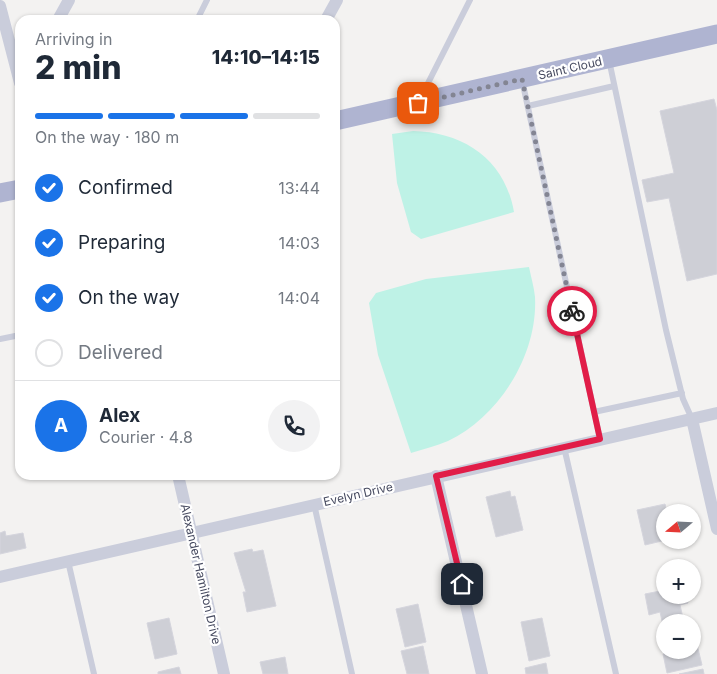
<!DOCTYPE html>
<html lang="en">
<head>
<meta charset="utf-8">
<style>
	body { margin:0; font-family:Inter,sans-serif; background:#f2f2f3; color:#1f2937; height:100vh; display:flex; flex-direction:column; font-size:19px; white-space:nowrap }
	* { box-sizing:border-box; margin:0 }
	p { font-size:16px; color:#747a83 }
	.icon { flex:none; width:28px; height:28px; fill:none; stroke:currentColor; stroke-width:2; stroke-linecap:round; stroke-linejoin:round }
	.map { position:relative; flex:1; overflow:hidden }
	.side { position:absolute; left:15px; top:15px; width:325px; height:465px; display:flex; flex-direction:column; background:#fff; border-radius:15px; box-shadow:0 1px 4px #0004 }
	.side>* { flex:none }
	.needle { width:32px; rotate:251deg }
	.buttons { position:absolute; left:656px; top:504px; display:grid; gap:10px }
	.buttons a { display:grid; place-items:center; width:45px; height:45px; border-radius:50%; background:#fff; box-shadow:0 1px 4px #0004; font-size:25px }
	.pin { position:absolute; display:grid; place-items:center; width:42px; height:42px; color:#fff; margin:-21px; border-radius:10px; box-shadow:0 2px 8px #0006 }
	.courier { position:absolute; display:grid; place-items:center; width:50px; height:50px; margin:-25px; border:4px solid #e11d48; border-radius:50%; background:#fff; color:#222; box-shadow:0 1px 6px #0007 }
	.overview em { font-style:normal; font-weight:800 }
	.overview div { display:flex; flex-direction:column-reverse }
	.overview { display:flex; align-items:center; justify-content:space-between; height:85px; padding:0 20px }
	h1 { font-size:32px; font-weight:800; line-height:38px }
	.bar { display:grid; grid-template-columns:repeat(4,1fr); gap:8px 5px; align-content:center; height:60px; padding:0 20px }
	.bar i { height:6px; border-radius:4px; background:#e0e1e3 }
	.bar .active { background:#1a73e8 }
	.bar p { grid-column:span 4 }
	.line { display:flex; align-items:center; gap:12px; padding:0 20px; border-top:1px solid #e0e1e3 }
	.line div { flex:1 }
	.round { display:grid; place-items:center; flex:none; width:52px; height:52px; border-radius:26px; background:#f2f2f3 }
	ol { padding:0 20px; list-style:none }
	li { display:flex; align-items:center; gap:15px; height:55px }
	li p { margin-inline-start:auto }
	li .icon { padding:5px; border-radius:50%; background:#1a73e8; color:#fff; stroke-width:4 }
	li:last-child { color:#747a83 }
	li i { width:28px; height:28px; border:2px solid #e0e1e3; border-radius:50% }
	.map>svg:first-child { display:block }
	.green { fill:#bef2e6 }
	.building { fill:#cecfd6; stroke:#d5d5dd }
	.lines { fill:none; stroke-linecap:round; stroke-linejoin:round }
	.service { stroke:#cacddb; stroke-width:6 }
	.minor { stroke:#cacddb; stroke-width:12 }
	.primary { stroke:#afb4d1; stroke-width:19 }
	.done { stroke:#838593; stroke-width:5; stroke-dasharray:0 9 }
	.route { stroke:#e11d48; stroke-width:6 }
	.labels { text-anchor:middle; dominant-baseline:central; stroke-width:4.5; stroke-linejoin:round; paint-order:stroke }
	.street-label { font-size:12px; fill:#474b60; stroke:#fff }
</style>
</head>
<body>
<div class="map">
<svg width="717" height="674" viewBox="0 0 717 674">
	<rect width="100%" height="100%" fill="#f3f2f1"/>
	<!-- green -->
	<path class="green" d="M413,131C464,132 505,160 514,212L421,239L411,232L397,183L392,134Z
		M529,267C531,277 534,287 535,297C538,355 499,417 448,441C436,446 423,449 411,453L378,355L369,303L376,293L426,279Z"/>
	<!-- building -->
	<path class="building" d="M714,99L717,110V274L687,281L669,198L647,202L642,180L674,173L660,111Z
		M510,491L511,497L515,496L523,530L496,537L486,497Z
		M665,504L667,512H665L666,540L645,545L637,510Z
		M5,531L6,536L23,533L26,548L0,554V533Z
		M252,549L253,552L263,550L276,606L247,612L243,592H246L234,553Z
		M665,590V595H686L688,603L680,605L684,622H665L664,630L660,612L649,615L645,594Z
		M418,604L426,642L405,647L396,609Z
		M169,618L177,654L155,659L147,623Z
		M542,618L550,656L529,661L521,622Z
		M693,628L702,665L667,673L663,654L677,650H692Z
		M423,646L429,674H407L401,651Z
		M285,657L288,674H263L260,662Z
		M546,663L548,674H526L525,668Z
		M179,667L181,674H158V672Z
		M703,669L704,674H679Z"/>
	<g class="lines">
		<!-- service -->
		<path class="service" d="M197,20L207,0
			M609,60L666,330L683,399L692,419
			M522,80L600,439
			M421,97L470,0
			M528,106L614,86
			M0,339L20,335
			M594,412L682,393
			M564,447L616,674
			M314,504L352,674
			M68,561L94,674"/>
		<!-- minor -->
		<path class="minor" d="M0,6L20,83
			M58,20L69,0
			M326,20L337,0
			M692,419L717,529
			M178,475L224,674
			M436,476L482,674
			M0,577L717,413"/>
		<!-- primary -->
		<path class="primary" d="M335,121L717,34
			M0,193L20,189"/>
	</g>
	<g class="lines">
		<!-- done -->
		<path class="done" d="M418,103L522,79L572,311"/>
		<!-- route -->
		<path class="route" d="M462,584L436,476L600,439L572,311"/>
	</g>
	<g class="labels">
		<!-- street labels -->
		<g class="street-label">
			<text transform="translate(570 68) rotate(-13)">Saint Cloud</text>
			<text transform="translate(358 494) rotate(-13)">Evelyn Drive</text>
			<text transform="translate(201 574) rotate(77)">Alexander Hamilton Drive</text>
		</g>
	</g>
</svg>
<div class="buttons">
<a><svg class="needle" viewBox="-14 -14 28 28"><path d="M0-13l5 13h-10z" fill="#e53935"/><path d="M0 13l5-13h-10z" fill="#747a83"/></svg></a>
<a>+</a>
<a>−</a>
</div>
<div class="pin" style="left:418px;top:103px;background:#ea580c"><svg class="icon" aria-label="bag" viewBox="0 0 24 24"><path d="M5 8h14l-1 12H6zM9 8a3 3 0 0 1 6 0"/></svg></div>
<div class="pin" style="left:462px;top:584px;background:#1f2937"><svg class="icon" aria-label="home" viewBox="0 0 24 24"><path d="M3 11l9-7 9 7M6 9v11h12V9"/></svg></div>
<div class="courier" style="left:572px;top:311px"><svg class="icon" aria-label="bike" viewBox="0 0 24 24"><circle cx="6" cy="16" r="4"/><circle cx="18" cy="16" r="4"/><path d="M6 16l4-8h5l3 8M10 8l3 8H6M13 5h3"/></svg></div>
<section class="side">
<div class="overview"><div><h1>2 min</h1><p>Arriving in</p></div><em>14:10–14:15</em></div>
<div class="bar"><i class="active"></i><i class="active"></i><i class="active"></i><i></i><p>On the way · 180 m</p></div>
<ol>
<li><svg class="icon" aria-label="check" viewBox="0 0 24 24"><path d="M5 12l5 5 9-10"/></svg>Confirmed<p>13:44</p></li>
<li><svg class="icon" aria-label="check" viewBox="0 0 24 24"><path d="M5 12l5 5 9-10"/></svg>Preparing<p>14:03</p></li>
<li><svg class="icon" aria-label="check" viewBox="0 0 24 24"><path d="M5 12l5 5 9-10"/></svg>On the way<p>14:04</p></li>
<li><i></i>Delivered</li>
</ol>
<div class="line" style="height:90px"><b class="round" style="background:#1a73e8;color:#fff">A</b><div><b>Alex</b><p>Courier · 4.8</p></div><a class="round"><svg class="icon" aria-label="phone" viewBox="0 0 24 24"><path d="M5 4h4l2 5-3 2q2 4 5 5l2-3 5 2v4C11 20 4 13 5 4z"/></svg></a></div>
</section>
</div>
</body>
</html>
